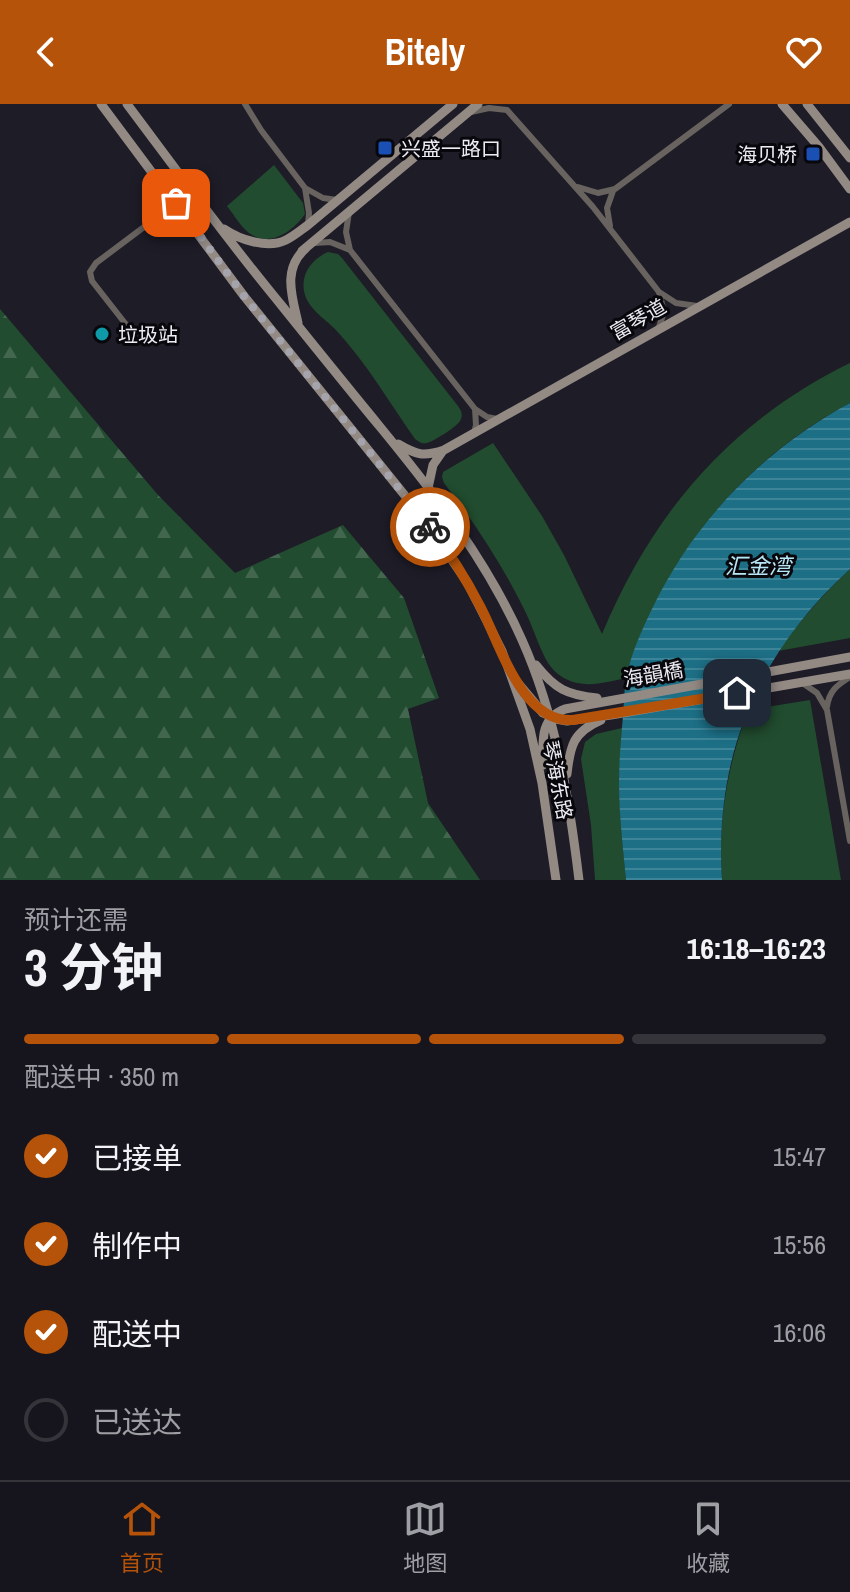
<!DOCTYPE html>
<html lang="zh">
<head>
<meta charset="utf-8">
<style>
	body { margin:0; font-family:"Archivo Narrow","Noto Sans SC",sans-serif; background:#23222a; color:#f1f3f6; height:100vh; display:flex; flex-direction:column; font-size:30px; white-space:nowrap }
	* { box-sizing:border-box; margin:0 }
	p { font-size:26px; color:#9e9fa4 }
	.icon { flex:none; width:44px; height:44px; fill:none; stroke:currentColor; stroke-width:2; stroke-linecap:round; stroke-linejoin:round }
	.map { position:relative; height:776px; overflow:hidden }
	.side { display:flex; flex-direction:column; background:#16151d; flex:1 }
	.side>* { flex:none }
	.pin { position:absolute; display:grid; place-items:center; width:68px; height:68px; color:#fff; margin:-34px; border-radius:16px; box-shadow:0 4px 12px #0006 }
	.courier { position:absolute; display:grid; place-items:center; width:80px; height:80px; margin:-40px; border:6px solid #b45309; border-radius:50%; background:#fff; color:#222; box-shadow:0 2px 10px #0007 }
	.overview em { font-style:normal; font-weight:700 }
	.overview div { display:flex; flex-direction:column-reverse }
	.overview { display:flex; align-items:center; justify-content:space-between; height:136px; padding:0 24px }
	h1 { font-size:52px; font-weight:700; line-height:60px }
	.bar { display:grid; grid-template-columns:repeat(4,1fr); gap:12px 8px; align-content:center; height:96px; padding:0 24px }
	.bar i { height:10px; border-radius:6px; background:#35343b }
	.bar .current { background:#b45309 }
	.bar p { grid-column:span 4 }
	ol { padding:0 24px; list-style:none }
	li { display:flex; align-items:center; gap:24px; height:88px }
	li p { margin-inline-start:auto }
	li .icon { padding:8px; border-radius:50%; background:#b45309; color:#fff; stroke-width:4 }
	li:last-child { color:#9e9fa4 }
	li i { width:44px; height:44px; border:4px solid #35343b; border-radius:50% }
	header { display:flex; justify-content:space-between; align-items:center; height:104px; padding:0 24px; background:#b45309; color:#fff; font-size:36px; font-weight:700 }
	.tab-bar { display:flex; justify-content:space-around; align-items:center; height:112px; border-top:2px solid #35343b; background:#16151d; font-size:22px; color:#9e9fa4 }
	.tab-bar a { display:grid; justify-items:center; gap:4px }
	.tab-bar .current { color:#b45309 }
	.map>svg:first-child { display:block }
	.green { fill:#214c2f }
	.forest { fill:url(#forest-firs) }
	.water { fill:url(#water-rules) }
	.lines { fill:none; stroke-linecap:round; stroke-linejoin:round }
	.street { stroke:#68635f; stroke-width:6 }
	.secondary { stroke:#938a84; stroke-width:9 }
	.done { stroke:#a5a3ac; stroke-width:8; stroke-dasharray:0 14.4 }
	.route { stroke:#b45309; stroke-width:10 }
	.transit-dot { fill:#1a4fb4; stroke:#08070c; stroke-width:3 }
	.culture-dot { fill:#0f9aa8; stroke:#08070c; stroke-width:3 }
	.labels { text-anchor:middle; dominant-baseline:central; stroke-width:6; stroke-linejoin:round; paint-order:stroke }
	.poi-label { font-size:20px; fill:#edecf4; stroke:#08070c; text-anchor:start }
	.street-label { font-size:20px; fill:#edecf4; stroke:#08070c }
	.water-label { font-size:22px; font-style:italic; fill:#b7e6f6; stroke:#08070c }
</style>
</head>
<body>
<header><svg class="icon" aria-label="back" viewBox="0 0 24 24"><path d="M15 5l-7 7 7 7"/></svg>Bitely<svg class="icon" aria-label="heart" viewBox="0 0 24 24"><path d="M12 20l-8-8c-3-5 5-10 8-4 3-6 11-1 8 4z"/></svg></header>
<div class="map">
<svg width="850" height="776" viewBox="0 0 850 776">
	<defs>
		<pattern id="forest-firs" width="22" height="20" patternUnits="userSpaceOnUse" patternTransform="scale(2)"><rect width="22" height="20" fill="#214c2f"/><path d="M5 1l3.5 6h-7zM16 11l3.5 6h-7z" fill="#42664e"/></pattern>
		<pattern id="water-rules" width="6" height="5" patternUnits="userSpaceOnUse" patternTransform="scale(2)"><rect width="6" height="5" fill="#1d6f86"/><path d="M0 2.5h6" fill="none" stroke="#3e8498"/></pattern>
	</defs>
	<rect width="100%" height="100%" fill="#1e1c27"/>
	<!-- green -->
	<path class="green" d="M274,61L303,99L305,110C295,125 273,142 254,132C242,126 235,112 227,102Z
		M328,148L338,150L342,154L458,302C461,307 463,309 461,315C459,322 434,337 427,339C421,340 420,338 415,335C389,298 366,258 335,225C324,214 307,204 304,187C301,169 312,155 328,148Z
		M850,259V299C738,359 664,454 626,574C607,578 585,585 566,575C559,572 552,565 548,559C539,544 532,520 523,503C501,459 474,418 444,379L442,373L443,368L493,339L542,412L564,451L602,530C653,408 730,318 850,259Z
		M850,465V534L778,547C800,517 823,490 850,465Z
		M810,596L841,776H722C718,715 727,664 748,606Z
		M622,624L619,676L621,722L626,776H595L591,721L581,655L585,638L596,630Z"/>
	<!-- forest -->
	<path class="forest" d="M0,205L158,391L235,469L343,421L404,494L439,594L408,605L428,699L480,776H0Z"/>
	<!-- water -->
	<path class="water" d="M850,299V465C758,549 714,651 722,776H626C623,744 619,711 619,679C619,657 621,634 623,612C624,600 624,587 626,575C630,552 641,528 651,507C694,417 763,346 850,299Z"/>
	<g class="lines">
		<!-- street -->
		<path class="street" d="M245,0L261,26L305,84
			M471,8L489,4L507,6L593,103L659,188L676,199L697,202
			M578,83L598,89L615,85L729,0
			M349,108L346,128L350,146L475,305L487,313L497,315
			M308,121L309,109L305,84L323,94L337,96
			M610,122L607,104L613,87
			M315,139L330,138L350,146
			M659,223L664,208L659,188
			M135,232L92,177L90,168L96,159L176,99
			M474,329L476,321L475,305
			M801,578L817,589L827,606L850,737
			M827,603C829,587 837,581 850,573"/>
		<!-- secondary -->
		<path class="secondary" d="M101,0L244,192L423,414L467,478L502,547L530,625L542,679L556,776
			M127,0C178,68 228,137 282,202C315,243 348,284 381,324C435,390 487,457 522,536C556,612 569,693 579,776
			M782,0L819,43L850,85
			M807,0L850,54
			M224,125C240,136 268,145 286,136C294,132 301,126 308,121L453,0
			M302,147L478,0
			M298,219C292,192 282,165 306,144
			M398,340C417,351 423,353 444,346L850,118
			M428,384L433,361L442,348
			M536,561C555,585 567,591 597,594
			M517,578L543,609L556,615L567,617L611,611L850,570
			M543,661C543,638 539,615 565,605L850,553
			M567,670C570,642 573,628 601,616"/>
	</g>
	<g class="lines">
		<!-- done -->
		<path class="done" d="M176,99L244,192L430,423"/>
		<!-- route -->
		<path class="route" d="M430,423C449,448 466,475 480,502C500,539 521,619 573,616L737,589"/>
	</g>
	<!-- markers -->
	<g class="transit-dot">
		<rect x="377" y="36" width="16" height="16" rx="4"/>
		<rect x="805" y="42" width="16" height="16" rx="4"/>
	</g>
	<circle class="culture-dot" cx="102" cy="230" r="8"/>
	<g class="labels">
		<!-- poi labels -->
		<g class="poi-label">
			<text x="401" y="44">兴盛一路口</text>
			<text x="797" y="50" text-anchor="end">海贝桥</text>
			<text x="118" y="230">垃圾站</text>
		</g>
		<!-- street labels -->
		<g class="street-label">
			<text transform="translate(638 215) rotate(-30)">富琴道</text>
			<text transform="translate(653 570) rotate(-10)">海韻橋</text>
			<text transform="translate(558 676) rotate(79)">琴海东路</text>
		</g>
		<!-- water labels -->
		<g class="water-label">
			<text x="758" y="462">汇金湾</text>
		</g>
	</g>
</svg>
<div class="pin" style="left:176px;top:99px;background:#ea580c"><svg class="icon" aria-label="bag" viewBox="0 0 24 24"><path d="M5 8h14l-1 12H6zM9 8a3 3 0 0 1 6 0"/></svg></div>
<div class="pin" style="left:737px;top:589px;background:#1f2937"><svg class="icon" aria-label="home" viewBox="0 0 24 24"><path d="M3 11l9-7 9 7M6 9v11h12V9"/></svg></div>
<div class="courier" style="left:430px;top:423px"><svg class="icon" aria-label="bike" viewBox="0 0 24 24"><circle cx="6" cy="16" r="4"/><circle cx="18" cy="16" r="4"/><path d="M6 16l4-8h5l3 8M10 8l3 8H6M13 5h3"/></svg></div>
</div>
<section class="side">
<div class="overview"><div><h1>3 分钟</h1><p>预计还需</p></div><em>16:18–16:23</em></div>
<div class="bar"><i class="current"></i><i class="current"></i><i class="current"></i><i></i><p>配送中 · 350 m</p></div>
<ol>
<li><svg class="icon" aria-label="check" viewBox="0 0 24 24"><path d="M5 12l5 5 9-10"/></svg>已接单<p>15:47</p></li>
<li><svg class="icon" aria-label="check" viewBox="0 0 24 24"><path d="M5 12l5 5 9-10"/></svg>制作中<p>15:56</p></li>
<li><svg class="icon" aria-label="check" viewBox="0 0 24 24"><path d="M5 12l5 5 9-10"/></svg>配送中<p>16:06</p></li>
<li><i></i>已送达</li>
</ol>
</section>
<nav class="tab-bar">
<a class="current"><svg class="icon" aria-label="home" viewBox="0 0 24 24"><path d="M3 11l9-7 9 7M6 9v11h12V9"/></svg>首页</a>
<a><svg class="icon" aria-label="map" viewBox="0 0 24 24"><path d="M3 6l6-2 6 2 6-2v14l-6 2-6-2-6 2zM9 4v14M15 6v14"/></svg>地图</a>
<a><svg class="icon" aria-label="saved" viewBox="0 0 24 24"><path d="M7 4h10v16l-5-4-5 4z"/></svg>收藏</a>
</nav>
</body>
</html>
